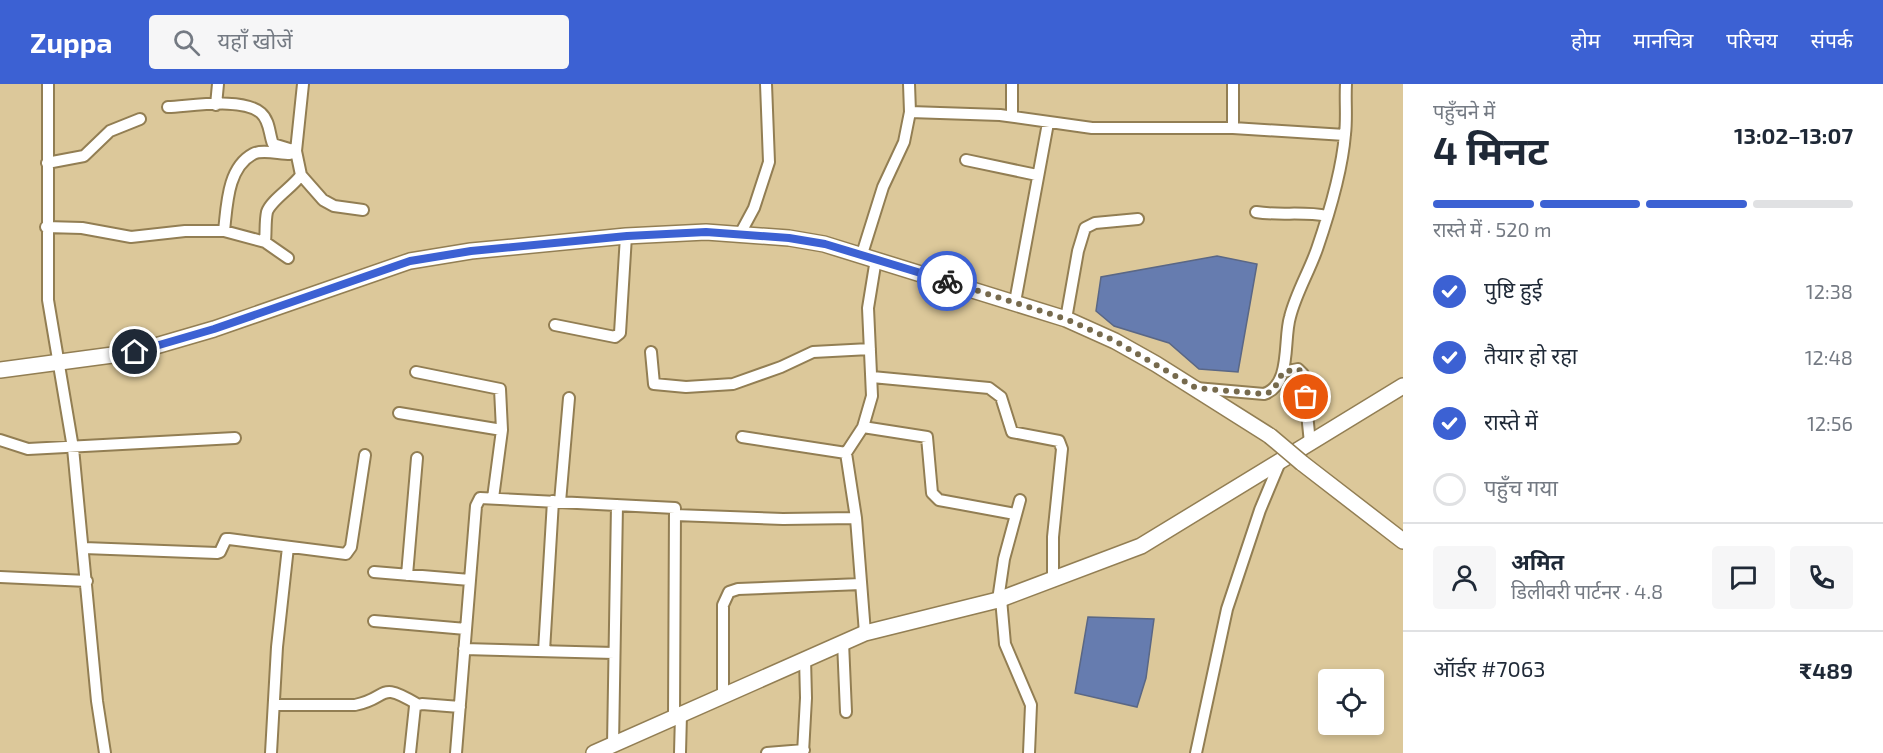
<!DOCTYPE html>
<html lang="hi">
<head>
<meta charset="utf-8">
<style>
	body { margin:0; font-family:"Exo 2","Noto Sans Devanagari",sans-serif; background:#f6f6f7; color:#1f2937; height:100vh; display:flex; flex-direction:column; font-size:22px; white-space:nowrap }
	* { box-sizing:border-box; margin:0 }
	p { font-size:20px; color:#747a83 }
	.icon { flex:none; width:33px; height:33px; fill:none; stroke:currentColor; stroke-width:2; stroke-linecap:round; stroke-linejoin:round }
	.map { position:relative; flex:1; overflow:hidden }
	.drawer { display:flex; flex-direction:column; background:#fff; width:480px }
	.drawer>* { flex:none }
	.tools { position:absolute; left:1318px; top:585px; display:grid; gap:12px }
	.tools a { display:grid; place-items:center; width:66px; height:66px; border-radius:6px; background:#fff; box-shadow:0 3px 9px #0003; font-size:30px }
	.pin { position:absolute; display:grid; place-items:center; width:51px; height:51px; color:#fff; margin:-26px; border:3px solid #fff; border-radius:50%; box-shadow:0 2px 6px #0007 }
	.courier { position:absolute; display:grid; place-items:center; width:60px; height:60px; margin:-30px; border:4px solid #3c61d3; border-radius:50%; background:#fff; color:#222; box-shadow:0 2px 8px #0007 }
	.head em { font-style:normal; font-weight:700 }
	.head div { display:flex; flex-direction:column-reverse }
	.head { display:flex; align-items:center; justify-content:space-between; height:102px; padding:0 30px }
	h1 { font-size:39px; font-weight:700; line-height:45px }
	.bar { display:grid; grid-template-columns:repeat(4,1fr); gap:9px 6px; align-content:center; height:72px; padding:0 30px }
	.bar i { height:8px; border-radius:4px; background:#e0e1e3 }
	.bar .selected { background:#3c61d3 }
	.bar p { grid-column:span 4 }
	.line { display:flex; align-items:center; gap:15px; padding:0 30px; border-top:2px solid #e0e1e3 }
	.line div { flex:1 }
	.round { display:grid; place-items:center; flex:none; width:63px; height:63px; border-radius:6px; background:#f6f6f7 }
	ol { padding:0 30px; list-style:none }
	li { display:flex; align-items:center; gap:18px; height:66px }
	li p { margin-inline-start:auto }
	li .icon { padding:6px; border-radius:50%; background:#3c61d3; color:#fff; stroke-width:4 }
	li:last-child { color:#747a83 }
	li i { width:33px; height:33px; border:3px solid #e0e1e3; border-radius:50% }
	header { display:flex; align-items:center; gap:36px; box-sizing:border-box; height:84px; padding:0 30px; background:#3c61d3; color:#fff }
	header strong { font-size:28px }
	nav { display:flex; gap:33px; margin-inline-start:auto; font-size:21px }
	.search { width:420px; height:54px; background:#f6f6f7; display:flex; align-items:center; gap:15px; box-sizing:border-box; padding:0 21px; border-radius:6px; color:#747a83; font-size:22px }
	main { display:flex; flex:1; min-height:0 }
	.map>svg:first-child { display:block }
	.water { fill:#667caf; stroke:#5a6785; stroke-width:1.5 }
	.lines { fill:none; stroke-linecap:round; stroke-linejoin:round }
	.minor-casing { stroke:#927e53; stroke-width:14 }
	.highway-casing { stroke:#927e53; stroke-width:18 }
	.minor { stroke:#fff; stroke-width:10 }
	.highway { stroke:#fff; stroke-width:15 }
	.highway-bridge-casing { stroke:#927e53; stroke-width:18; stroke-linecap:butt }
	.highway-bridge { stroke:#fff; stroke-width:15 }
	.done { stroke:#766a4d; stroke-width:6; stroke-dasharray:0 10.8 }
	.route { stroke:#3c61d3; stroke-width:8 }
</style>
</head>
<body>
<header>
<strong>Zuppa</strong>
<div class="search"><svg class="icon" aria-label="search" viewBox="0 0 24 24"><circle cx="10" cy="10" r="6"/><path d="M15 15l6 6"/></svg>यहाँ खोजें</div>
<nav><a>होम</a><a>मानचित्र</a><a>परिचय</a><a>संपर्क</a></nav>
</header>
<main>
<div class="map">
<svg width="1403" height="669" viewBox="0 0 1403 669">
	<rect width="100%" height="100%" fill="#dcc89a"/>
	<!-- water -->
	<path class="water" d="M1217,172L1257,180L1238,288L1199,285L1169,259L1114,242L1096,227L1101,193Z
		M1088,533L1154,535L1146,594L1137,623L1075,609Z"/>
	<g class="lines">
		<!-- minor casing -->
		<g class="minor-casing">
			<path id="minor" d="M48,0V216L73,364L97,617L105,669
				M1012,0V32
				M216,21L218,0
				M168,23C192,22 243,13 261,29C270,37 269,50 273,60L296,67
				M910,28L1000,31L1092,44H1233L1345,51
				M1233,44V0
				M966,76L1037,91
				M47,79L84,72L110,47L140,35
				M301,91L323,116L334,122L363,126
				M1256,128C1280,132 1303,127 1327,132
				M46,143L82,144L131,153L185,147H224L265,158L288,174
				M224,147C227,122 227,84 253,70C262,65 279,70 290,70
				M740,150L754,124L769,78L766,0
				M265,158C266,148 265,137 267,128C271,116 293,103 301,91L296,67L303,0
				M862,170L883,103L904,58L910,28L909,0
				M1015,218L1048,39
				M1066,235L1078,167L1085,144L1095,139L1138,135
				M555,241L615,253L620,249L626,152
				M651,268L654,300L686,303L733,300L781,283L813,268L870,265
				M416,288L500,305L502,346
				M1283,288L1298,285L1303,290L1310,359
				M872,293L989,304L1001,313L1012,348L1059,357L1062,365L1053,453V497
				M1196,304L1264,310C1292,301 1283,256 1290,233C1296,209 1309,188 1317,165C1329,130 1342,88 1345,50C1347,34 1345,17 1346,0
				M399,329L502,346L493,414
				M863,343L927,353L932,409L939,416L1015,430
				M742,353L846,369
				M0,356L28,365L235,354
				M560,418L569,314
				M675,431L783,435L856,434
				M84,464L217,469L220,468L226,455H229L346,470L351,463L365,371
				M374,488L470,496
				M407,491L417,374
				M0,493L87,497
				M1001,515L1005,560L1031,621L1029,669
				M998,516L1004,475L1020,416
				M374,537L466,545
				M865,549L856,434L846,369L863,343L872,312L868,224L876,175
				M843,558L846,628
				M464,565L614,569
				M544,567L553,417
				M723,610V521L729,508L738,505L861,500
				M274,621H355C390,614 377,596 417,620
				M613,661L617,421
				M271,669L277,563L288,463
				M410,669L415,622L422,620L460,623
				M456,669L476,422L480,414L675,424L674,633
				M680,669L681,630
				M767,669L804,666
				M803,669L806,614L805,574
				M1196,669L1227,525L1260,426L1280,378"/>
		</g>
		<!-- highway casing -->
		<g class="highway-casing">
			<path id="highway" d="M0,286L135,268L214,245L410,177L471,167L626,152L706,148L789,154L824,160L1066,235L1115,257L1156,280L1270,352
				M1302,379L1403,457
				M594,669L865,549L998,516L1141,462L1403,302"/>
		</g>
		<!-- minor -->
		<use href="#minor" class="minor"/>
		<!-- highway -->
		<use href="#highway" class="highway"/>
		<!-- highway-bridge casing -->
		<g class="highway-bridge-casing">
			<path id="highway-bridge" d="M1270,352L1302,379"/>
		</g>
		<!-- highway-bridge -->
		<use href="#highway-bridge" class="highway-bridge"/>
	</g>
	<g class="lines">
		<!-- done -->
		<path class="done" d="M947,197L1066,235L1115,257L1196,304L1264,310L1273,307L1283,288L1298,285L1304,290L1306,313"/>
		<!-- route -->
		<path class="route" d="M135,268L214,245L410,177L471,167L627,152L706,148L789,154L825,160L947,197"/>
	</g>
</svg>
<div class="tools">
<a><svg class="icon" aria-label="locate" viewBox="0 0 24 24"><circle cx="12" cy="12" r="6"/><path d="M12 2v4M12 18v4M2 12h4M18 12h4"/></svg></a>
</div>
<div class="pin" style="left:1306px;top:313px;background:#ea580c"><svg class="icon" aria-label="bag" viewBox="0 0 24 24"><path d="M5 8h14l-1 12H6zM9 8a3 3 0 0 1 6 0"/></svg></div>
<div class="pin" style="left:135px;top:268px;background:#1f2937"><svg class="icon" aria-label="home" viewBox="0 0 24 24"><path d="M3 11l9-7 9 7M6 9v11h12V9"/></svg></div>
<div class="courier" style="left:947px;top:197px"><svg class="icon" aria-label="bike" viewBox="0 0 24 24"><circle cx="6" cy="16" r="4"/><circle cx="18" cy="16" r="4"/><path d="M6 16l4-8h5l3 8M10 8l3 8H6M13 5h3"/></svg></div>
</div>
<section class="drawer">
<div class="head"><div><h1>4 मिनट</h1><p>पहुँचने में</p></div><em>13:02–13:07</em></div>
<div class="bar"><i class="selected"></i><i class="selected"></i><i class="selected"></i><i></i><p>रास्ते में · 520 m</p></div>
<ol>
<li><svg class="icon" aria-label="check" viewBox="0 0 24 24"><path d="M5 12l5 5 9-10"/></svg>पुष्टि हुई<p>12:38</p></li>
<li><svg class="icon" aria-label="check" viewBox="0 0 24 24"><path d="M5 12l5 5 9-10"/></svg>तैयार हो रहा<p>12:48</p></li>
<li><svg class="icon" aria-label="check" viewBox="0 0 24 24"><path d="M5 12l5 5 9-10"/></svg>रास्ते में<p>12:56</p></li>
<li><i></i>पहुँच गया</li>
</ol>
<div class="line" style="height:108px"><a class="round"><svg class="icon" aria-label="person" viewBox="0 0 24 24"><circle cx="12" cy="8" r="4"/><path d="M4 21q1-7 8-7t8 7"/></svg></a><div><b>अमित</b><p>डिलीवरी पार्टनर · 4.8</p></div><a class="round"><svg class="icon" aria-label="chat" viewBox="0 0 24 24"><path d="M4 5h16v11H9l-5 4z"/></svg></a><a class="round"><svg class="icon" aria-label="phone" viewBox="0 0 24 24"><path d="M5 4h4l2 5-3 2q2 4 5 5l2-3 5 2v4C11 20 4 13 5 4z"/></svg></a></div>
<div class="line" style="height:78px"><div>ऑर्डर #7063</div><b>₹489</b></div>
</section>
</main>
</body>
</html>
